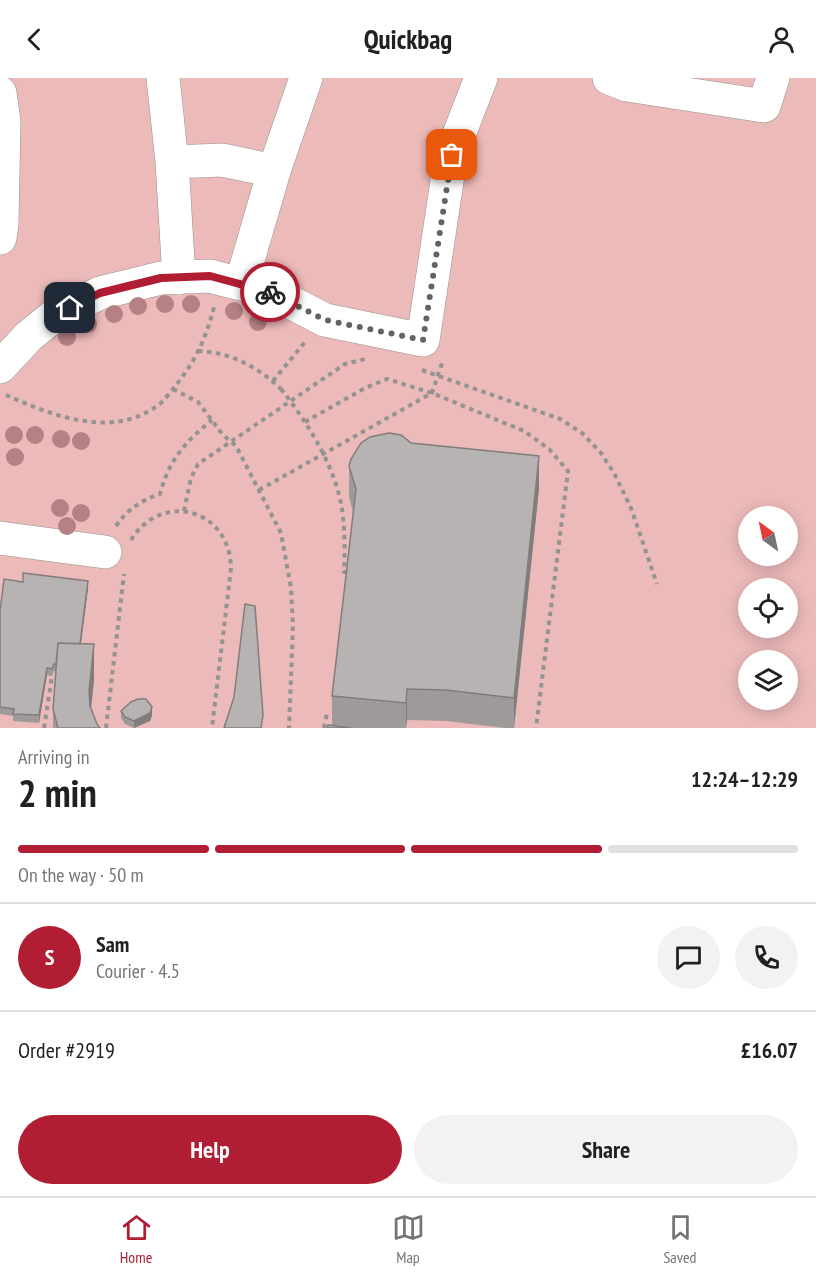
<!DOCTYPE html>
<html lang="en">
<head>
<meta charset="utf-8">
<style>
	body { margin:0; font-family:"PT Sans Narrow",sans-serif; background:#f2f2f2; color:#202124; height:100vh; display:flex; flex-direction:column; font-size:22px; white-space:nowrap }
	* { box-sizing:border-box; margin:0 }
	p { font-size:20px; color:#757577 }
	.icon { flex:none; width:33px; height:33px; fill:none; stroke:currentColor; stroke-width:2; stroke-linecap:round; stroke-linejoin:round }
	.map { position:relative; height:650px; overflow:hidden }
	.drawer { display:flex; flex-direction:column; background:#fff; flex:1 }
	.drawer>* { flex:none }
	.needle { width:39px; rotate:327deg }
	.tools { position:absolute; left:738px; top:428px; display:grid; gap:12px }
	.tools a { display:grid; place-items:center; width:60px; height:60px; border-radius:50%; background:#fff; box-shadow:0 3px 15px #0003; font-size:30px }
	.pin { position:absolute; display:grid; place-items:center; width:51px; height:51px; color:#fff; margin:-26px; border-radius:12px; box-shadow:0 3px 9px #0006 }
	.courier { position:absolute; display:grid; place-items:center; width:60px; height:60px; margin:-30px; border:4px solid #b11d33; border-radius:50%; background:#fff; color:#222; box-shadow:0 2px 8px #0007 }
	.head em { font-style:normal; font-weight:600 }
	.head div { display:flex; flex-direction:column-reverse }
	.head { display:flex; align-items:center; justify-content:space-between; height:102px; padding:0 18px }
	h1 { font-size:39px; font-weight:600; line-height:45px }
	.bar { display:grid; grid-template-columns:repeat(4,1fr); gap:9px 6px; align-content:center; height:72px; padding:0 18px }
	.bar i { height:8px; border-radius:4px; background:#e0e0e0 }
	.bar .selected { background:#b11d33 }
	.bar p { grid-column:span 4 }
	.line { display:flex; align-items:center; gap:15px; padding:0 18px; border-top:2px solid #e0e0e0 }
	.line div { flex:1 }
	.round { display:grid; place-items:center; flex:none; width:63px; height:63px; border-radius:32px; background:#f2f2f2 }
	.action { display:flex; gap:12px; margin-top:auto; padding:12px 18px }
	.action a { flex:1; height:69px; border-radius:36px; background:#b11d33; color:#fff; font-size:24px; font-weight:600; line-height:69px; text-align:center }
	.action a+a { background:#f2f2f2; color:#202124 }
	header { display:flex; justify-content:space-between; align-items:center; height:78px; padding:0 18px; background:#fff; font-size:27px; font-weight:600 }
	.tab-bar { display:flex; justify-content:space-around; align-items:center; height:84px; border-top:2px solid #e0e0e0; background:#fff; font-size:16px; color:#757577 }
	.tab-bar a { display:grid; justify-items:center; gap:3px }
	.tab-bar .selected { color:#b11d33 }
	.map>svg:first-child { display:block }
	.green { fill:#ecbab9; fill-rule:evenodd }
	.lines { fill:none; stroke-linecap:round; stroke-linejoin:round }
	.minor-casing { stroke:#959190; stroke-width:34 }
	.path { stroke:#959292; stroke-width:4; stroke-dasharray:4.5 4.5; stroke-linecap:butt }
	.minor { stroke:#fff; stroke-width:33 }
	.path-bridge { stroke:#959292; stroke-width:4; stroke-dasharray:4.5 4.5; stroke-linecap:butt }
	.tree { fill:#b68085 }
	.wall { fill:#9e9a9a }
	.shaded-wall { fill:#817d7d }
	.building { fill:#b8b3b3; stroke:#817d7d; stroke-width:1.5 }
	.done { stroke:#656262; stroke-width:6; stroke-dasharray:0 10.8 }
	.route { stroke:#b11d33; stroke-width:8 }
</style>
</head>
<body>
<header><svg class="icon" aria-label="back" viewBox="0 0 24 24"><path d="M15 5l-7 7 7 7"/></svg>Quickbag<svg class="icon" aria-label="person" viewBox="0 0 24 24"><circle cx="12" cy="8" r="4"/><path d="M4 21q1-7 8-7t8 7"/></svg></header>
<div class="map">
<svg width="816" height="650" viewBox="0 0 816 650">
	<rect width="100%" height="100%" fill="#f6f1f1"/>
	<!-- green -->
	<path class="green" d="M0,0H816V650H0ZM748,438H788V477H748ZM748,510H788V549H748ZM748,582H788V621H748Z"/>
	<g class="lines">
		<!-- minor casing -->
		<g class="minor-casing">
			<path id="minor" d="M163,0L172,84L222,82L274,93L306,0
				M609,0L627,7L764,28L773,0
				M0,15L4,43L2,146L0,160
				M172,84L179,200
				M241,206L274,93
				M0,289L29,258L55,237L100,215L161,200L210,198L221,201L269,213L325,242L423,262L451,77L481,0
				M0,460L105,474"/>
		</g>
		<!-- path -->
		<path class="path" d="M198,273C230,274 258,289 281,311
			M422,292L560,341L582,355L601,375L614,395L631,430L657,506
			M273,303L305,264
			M173,311L198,324L223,357L236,368L281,455L291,510L293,548L289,650
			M6,317C53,338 116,363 162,324C167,319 172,312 176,307C195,284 207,258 214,229
			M305,344L365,310L387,301L432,315L524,353L549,371L568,393L536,650
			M259,412L432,315L443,282
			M184,433L191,400L198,386L345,286L365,281
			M116,448C128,431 140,423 160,416C169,382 185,364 212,342
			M131,462C162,412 230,431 231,490L212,650
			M44,650L52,598
			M106,650L124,496
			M324,650L327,635"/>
		<!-- minor -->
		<use href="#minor" class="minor"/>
		<!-- path-bridge -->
		<path class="path-bridge" d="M281,311C307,344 332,383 341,425C345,446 345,472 344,494H349"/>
	</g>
	<!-- trees -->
	<g class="tree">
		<circle cx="165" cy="226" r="9"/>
		<circle cx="191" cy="226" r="9"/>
		<circle cx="138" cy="228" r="9"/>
		<circle cx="234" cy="233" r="9"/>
		<circle cx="114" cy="236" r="9"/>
		<circle cx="258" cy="244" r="9"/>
		<circle cx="88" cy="246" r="9"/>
		<circle cx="67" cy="259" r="9"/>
		<circle cx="14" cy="357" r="9"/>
		<circle cx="35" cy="357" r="9"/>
		<circle cx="61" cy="361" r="9"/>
		<circle cx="81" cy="363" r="9"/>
		<circle cx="15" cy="379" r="9"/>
		<circle cx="60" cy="430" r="9"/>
		<circle cx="81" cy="435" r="9"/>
		<circle cx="67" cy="448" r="9"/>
	</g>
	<!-- wall -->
	<path class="wall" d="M411,365L539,410L514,650H505L446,643L407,642L406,650H327L332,648V618L353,434L349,419V388Z
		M88,510L81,566L94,602L91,630L97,646L100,650H53V631L56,593H54L52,598L47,597L39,645L13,643V638L0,636V533Z
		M121,633L152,637L150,643L134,650L125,646L121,640Z"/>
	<!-- shaded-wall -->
	<path class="shaded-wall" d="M539,378V410L514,650V620Z
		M88,503V510L77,596V588Z
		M94,566V602L89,649V613Z
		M47,590V597L39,645V637Z
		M407,611V642L406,650V625Z
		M152,629V637L150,643L134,650V643Z"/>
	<!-- building -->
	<path class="building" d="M389,355L401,357L411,365L539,378L514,620L446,612L407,611L406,625L332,618L356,411L349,388L351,381L361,365L370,359Z
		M23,495L88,503L80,566L58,565L56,586H54L52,591L47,590L39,637L13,636L14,631L0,629V533L4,501L23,504Z
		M245,526L255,528L263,637L261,650H224L234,619Z
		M58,565L94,566L89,613L90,628L97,646L100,650H58L53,631Z
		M138,621H146L152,629L150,635L134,643L125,639L121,633L131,624Z
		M328,647L351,650H327Z"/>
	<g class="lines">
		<!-- done -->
		<path class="done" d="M270,214L325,242L423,262L452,77"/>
		<!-- route -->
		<path class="route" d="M70,230L100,215L161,200L210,198L270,214"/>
	</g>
</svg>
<div class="tools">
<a><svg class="needle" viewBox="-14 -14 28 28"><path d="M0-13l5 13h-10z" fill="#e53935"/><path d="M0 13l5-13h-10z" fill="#757577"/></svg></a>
<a><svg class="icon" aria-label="locate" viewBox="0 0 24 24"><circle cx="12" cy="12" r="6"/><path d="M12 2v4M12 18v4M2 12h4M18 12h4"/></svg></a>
<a><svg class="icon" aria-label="layers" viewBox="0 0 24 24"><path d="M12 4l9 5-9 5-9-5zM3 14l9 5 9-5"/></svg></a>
</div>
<div class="pin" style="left:452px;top:77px;background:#ea580c"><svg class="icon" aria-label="bag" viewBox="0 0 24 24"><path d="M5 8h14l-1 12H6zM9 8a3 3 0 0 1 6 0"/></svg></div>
<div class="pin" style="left:70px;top:230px;background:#1f2937"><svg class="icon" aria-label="home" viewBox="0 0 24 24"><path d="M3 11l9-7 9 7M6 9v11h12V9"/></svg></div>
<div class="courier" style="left:270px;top:214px"><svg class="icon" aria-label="bike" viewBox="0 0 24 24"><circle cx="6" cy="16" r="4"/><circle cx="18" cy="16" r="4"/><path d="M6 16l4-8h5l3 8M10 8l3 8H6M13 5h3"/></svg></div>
</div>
<section class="drawer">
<div class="head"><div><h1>2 min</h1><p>Arriving in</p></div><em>12:24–12:29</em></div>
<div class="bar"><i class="selected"></i><i class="selected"></i><i class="selected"></i><i></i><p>On the way · 50 m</p></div>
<div class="line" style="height:108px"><b class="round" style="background:#b11d33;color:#fff">S</b><div><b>Sam</b><p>Courier · 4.5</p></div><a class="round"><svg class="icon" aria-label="chat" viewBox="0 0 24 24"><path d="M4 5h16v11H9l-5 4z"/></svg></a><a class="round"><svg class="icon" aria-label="phone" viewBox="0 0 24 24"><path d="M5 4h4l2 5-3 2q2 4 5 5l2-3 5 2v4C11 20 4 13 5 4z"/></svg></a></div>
<div class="line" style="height:78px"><div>Order #2919</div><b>£16.07</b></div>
<div class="action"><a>Help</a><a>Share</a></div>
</section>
<nav class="tab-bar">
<a class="selected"><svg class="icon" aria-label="home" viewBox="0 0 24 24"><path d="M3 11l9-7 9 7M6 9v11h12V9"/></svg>Home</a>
<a><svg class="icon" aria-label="map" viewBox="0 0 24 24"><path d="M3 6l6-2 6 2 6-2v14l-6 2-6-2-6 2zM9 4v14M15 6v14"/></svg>Map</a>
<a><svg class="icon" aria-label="saved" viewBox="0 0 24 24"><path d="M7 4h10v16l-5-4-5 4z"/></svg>Saved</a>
</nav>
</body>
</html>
